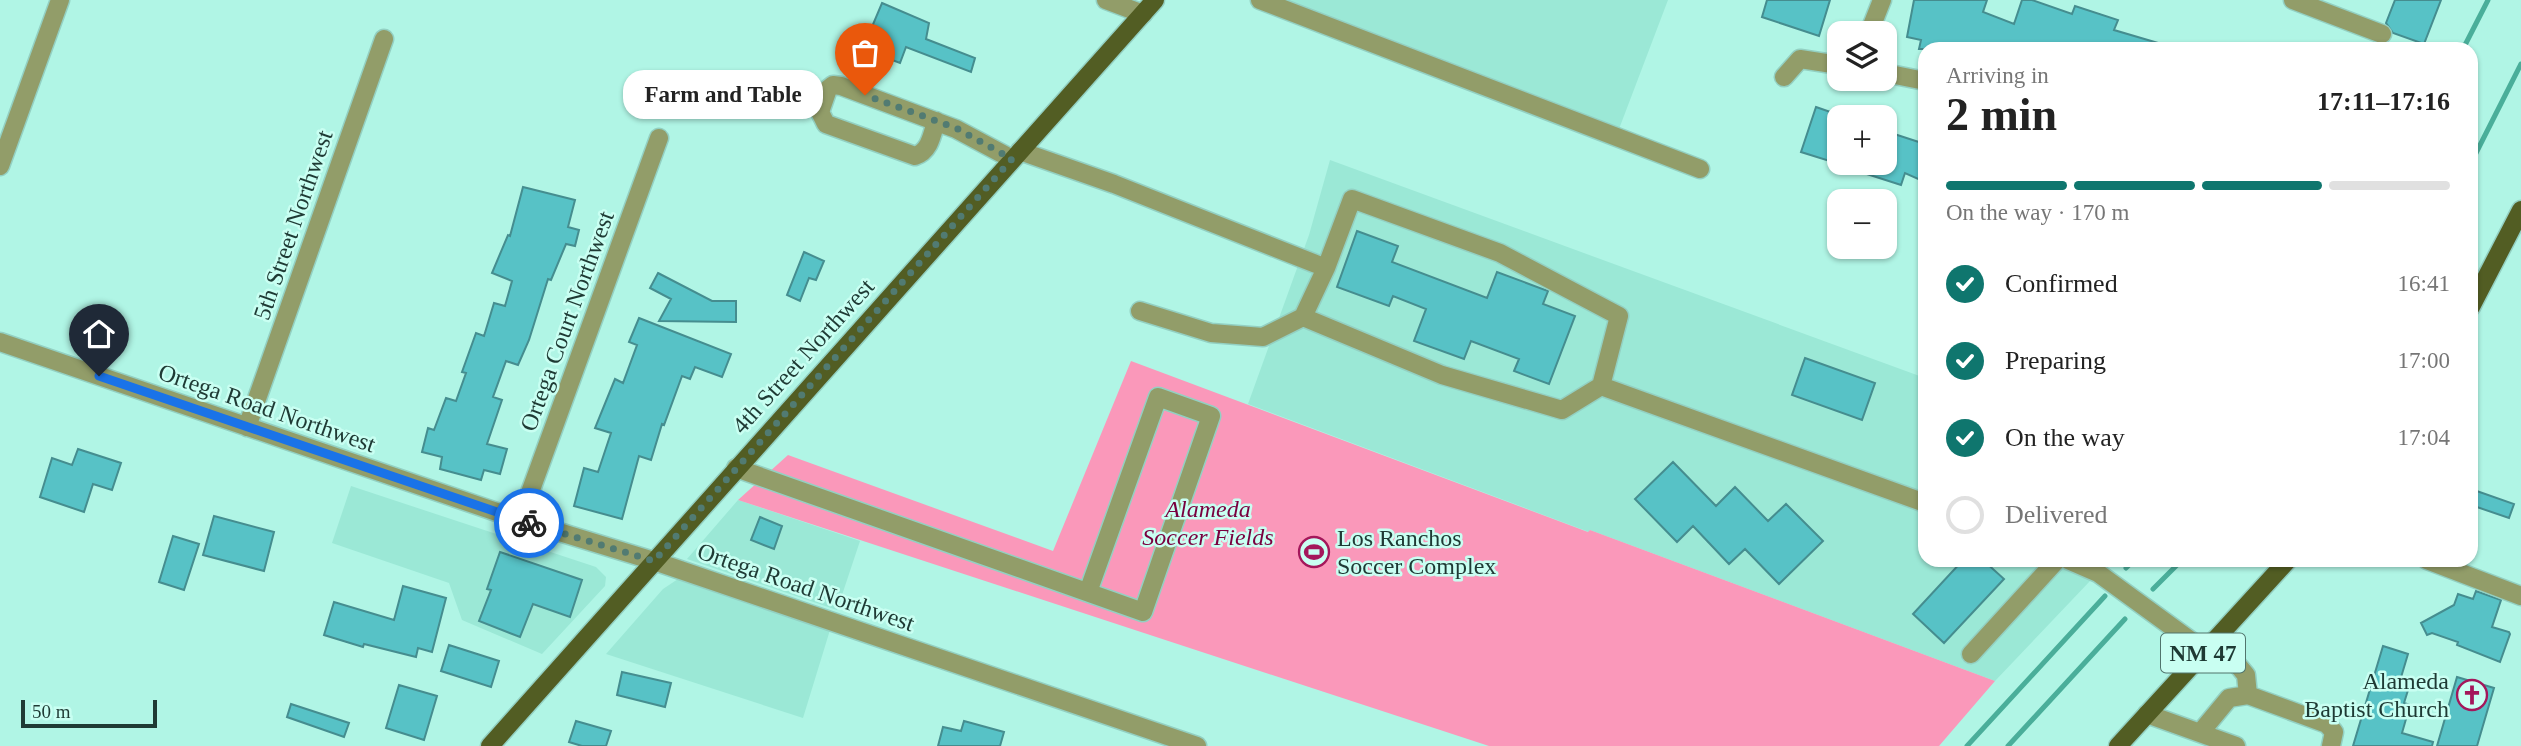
<!DOCTYPE html>
<html lang="en">
<head>
<meta charset="utf-8">
<style>
	body { margin:0; font-family:Georgia,serif; background:#f6f6f6; color:#222; height:100vh; display:flex; flex-direction:column; font-size:26px; white-space:nowrap }
	* { box-sizing:border-box; margin:0 }
	p { font-size:23px; color:#767676 }
	.icon { flex:none; width:38px; height:38px; fill:none; stroke:currentColor; stroke-width:2; stroke-linecap:round; stroke-linejoin:round }
	.map { position:relative; flex:1; overflow:hidden }
	.panel { position:absolute; left:1918px; top:42px; width:560px; height:525px; display:flex; flex-direction:column; background:#fff; border-radius:21px; box-shadow:0 2px 5px #0004 }
	.panel>* { flex:none }
	.tools { position:absolute; left:1827px; top:21px; display:grid; gap:14px }
	.tools a { display:grid; place-items:center; width:70px; height:70px; border-radius:14px; background:#fff; box-shadow:0 2px 5px #0004; font-size:35px }
	.scale { position:absolute; left:21px; bottom:18px; width:136px; box-sizing:border-box; padding-left:7px; border:4px solid #1e3a34; border-top:0; font-size:19px; line-height:24px; white-space:nowrap; color:#1e3a34; -webkit-text-stroke:5px #c9fff2; paint-order:stroke }
	.pin { position:absolute; display:grid; place-items:center; width:60px; height:60px; color:#fff; margin:-72px -30px; border-radius:50% 50% 50% 0; rotate:-45deg; box-shadow:0 0 7px #0007 }
	.pin .icon { rotate:45deg }
	.courier { position:absolute; display:grid; place-items:center; width:70px; height:70px; margin:-35px; border:5px solid #1a73e8; border-radius:50%; background:#fff; color:#222; box-shadow:0 2px 9px #0007 }
	.bubble { position:absolute; height:49px; border-radius:21px; background:#fff; box-shadow:0 2px 5px #0004; font-size:23px; font-weight:700; line-height:49px; text-align:center }
	.head em { font-style:normal; font-weight:700 }
	.head div { display:flex; flex-direction:column-reverse }
	.head { display:flex; align-items:center; justify-content:space-between; height:119px; padding:0 28px }
	h1 { font-size:46px; font-weight:700; line-height:52px }
	.bar { display:grid; grid-template-columns:repeat(4,1fr); gap:10px 7px; align-content:center; height:84px; padding:0 28px }
	.bar i { height:9px; border-radius:5px; background:#e0e0e0 }
	.bar .current { background:#0f766e }
	.bar p { grid-column:span 4 }
	ol { padding:0 28px; list-style:none }
	li { display:flex; align-items:center; gap:21px; height:77px }
	li p { margin-inline-start:auto }
	li .icon { padding:7px; border-radius:50%; background:#0f766e; color:#fff; stroke-width:4 }
	li:last-child { color:#767676 }
	li i { width:38px; height:38px; border:4px solid #e0e0e0; border-radius:50% }
	.map>svg:first-child { display:block }
	.built { fill:#9be8d6 }
	.green { fill:#fa98ba }
	.lines { fill:none; stroke-linecap:round; stroke-linejoin:round }
	.stream { stroke:#4aae9a; stroke-width:5 }
	.building { fill:#57c2c6; stroke:#458d8f; stroke-width:2 }
	.minor-casing { stroke:#93d0c2; stroke-width:21 }
	.major-casing { stroke:#93d0c2; stroke-width:21 }
	.minor { stroke:#929d69; stroke-width:18 }
	.major { stroke:#525d23; stroke-width:18 }
	.done { stroke:#517b72; stroke-width:7; stroke-dasharray:0 12.6 }
	.route { stroke:#1a73e8; stroke-width:9 }
	.labels { text-anchor:middle; dominant-baseline:central; stroke-width:5; stroke-linejoin:round; paint-order:stroke }
	.shield { fill:#c9fff2; stroke:#51756d; stroke-width:2 }
	.shield-label { font-size:23px; font-weight:bold; fill:#1e3a34 }
	.street-label { font-size:24px; fill:#1e3a34; stroke:#c9fff2 }
	.park-label { font-size:24px; font-style:italic; fill:#79003f; stroke:#c9fff2 }
	.poi-label { font-size:24px; fill:#1e3a34; stroke:#c9fff2; text-anchor:start }
</style>
</head>
<body>
<div class="map">
<svg width="2521" height="746" viewBox="0 0 2521 746">
	<rect width="100%" height="100%" fill="#b0f5e5"/>
	<!-- built -->
	<path class="built" d="M1273,0H1668L1619,129Z
		M1330,160L1925,378V560H2110L1995,681L1590,530L1589,532L1248,404L1309,235Z
		M351,486L596,567L606,577L605,586L542,654L462,620L449,583L332,543Z
		M738,500L860,541L837,610L687,559Z
		M678,579L830,630L803,718L606,654L663,589Z"/>
	<!-- green -->
	<path class="green" d="M1131,361L1588,532L1590,530L1995,681L1939,746H1489L738,500L788,455L1053,551Z"/>
	<g class="lines">
		<!-- stream -->
		<path class="stream" d="M2463,49L2488,0
			M2471,163L2521,64
			M2126,568L2134,560
			M2153,589L2182,560
			M1967,746L2105,596
			M2008,746L2125,619"/>
	</g>
	<!-- building -->
	<path class="building" d="M1767,0H1830L1819,36L1762,17Z
		M1914,0H1987L1983,12L2014,24L2022,0H2032L2072,14L2075,6L2118,20L2114,30L2165,45V49H1919L1921,40L1907,37Z
		M2395,0H2441L2424,44L2393,33L2386,23Z
		M882,3L929,23L926,39L975,58L971,72L906,47L900,63L884,57L887,50L866,41Z
		M1816,107L1839,115V164L1801,152Z
		M1885,131L1925,144V182L1905,173L1901,185L1842,166L1843,163H1885Z
		M523,187L575,200L568,227L579,230L575,246L566,244L551,280L548,279L529,340L518,365L506,361L493,397L502,400L487,444L507,449L500,474L484,470L481,480L440,469L442,457L422,452L428,428L434,430L446,398L456,401L466,373L462,372L476,333L484,336L494,303L505,306L512,281L492,273L508,235L510,236Z
		M1357,231L1398,246L1392,262L1487,298L1497,272L1548,291L1543,304L1575,316L1549,384L1514,371L1519,359L1471,341L1464,359L1414,341L1426,309L1393,296L1389,306L1337,287Z
		M804,252L824,261L816,280L809,278L800,301L787,295Z
		M658,273L712,301H736V322L659,321L671,299L650,288Z
		M639,318L731,354L722,377L695,367L690,379L682,376L664,425L662,424L651,460L639,456L622,519L574,506L584,468L598,472L611,433L595,428L615,379L623,383L637,345L629,342Z
		M1805,358L1875,383L1862,420L1792,395Z
		M78,449L121,463L112,490L93,484L84,512L40,497L52,458L72,465Z
		M1673,462L1716,506L1735,487L1768,521L1786,504L1823,541L1779,584L1745,549L1729,564L1693,526L1677,542L1635,499Z
		M2471,489L2514,504L2509,518L2471,505Z
		M214,516L274,532L264,571L203,555Z
		M760,517L782,526L774,549L751,540Z
		M173,536L199,544L184,590L159,582Z
		M500,552L582,580L570,617L533,604L520,637L479,621L491,590L487,589Z
		M1963,560H1983L2004,579L1944,643L1913,614Z
		M403,586L446,598L432,652L418,648L416,657L364,644L363,647L324,635L334,602L394,620Z
		M2476,591L2501,600L2492,627L2509,632L2510,634L2500,662L2457,645L2458,642L2432,633L2427,635L2421,623L2454,605L2458,594L2473,599Z
		M449,645L499,661L491,687L441,671Z
		M2383,646L2408,654L2399,684L2409,687L2404,703L2410,705L2402,733L2433,742L2432,746H2353Z
		M622,672L671,683L665,707L617,695Z
		M2457,677L2494,688L2477,746H2437Z
		M399,685L437,696L424,740L386,728Z
		M291,704L349,723L344,737L287,717Z
		M576,721L611,731L606,746H582L569,742Z
		M964,721L1004,732L1000,746H938L943,727L961,731Z"/>
	<g class="lines">
		<!-- minor casing -->
		<g class="minor-casing">
			<path id="minor" d="M1106,0L1143,14
				M1260,0L1700,169
				M2293,0L2382,34
				M1869,33L1882,0
				M1885,73L1925,81
				M1784,77L1800,59L1839,65
				M936,121C932,135 930,151 915,156L826,124L820,112L828,89L833,85L841,86L956,129L1012,159
				M1020,151L1114,184L1326,268
				M0,166L60,0
				M1352,199L1500,253L1619,316L1601,386L1562,410L1442,375L1303,317L1326,268Z
				M1140,311L1211,333L1263,337L1303,317
				M0,342L520,520L654,561L1197,746
				M1601,386L1925,503
				M247,427L384,39
				M736,468L1143,612L1211,416L1158,397L1088,592
				M520,520L659,138
				M2068,560L2098,573L2205,651
				M2427,560L2521,596
				M2216,639L2246,675L2248,695
				M1971,654L2057,560
				M2147,714L2236,746
				M2200,733L2229,698L2248,695L2327,724L2334,732L2331,746"/>
		</g>
		<!-- major casing -->
		<g class="major-casing">
			<path id="major" d="M2471,307L2521,210
				M490,746L1155,0
				M2118,746L2288,560"/>
		</g>
		<!-- minor -->
		<use href="#minor" class="minor"/>
		<!-- major -->
		<use href="#major" class="major"/>
	</g>
	<g class="lines">
		<!-- done -->
		<path class="done" d="M529,523L654,561L1012,159L956,128L865,95"/>
		<!-- route -->
		<path class="route" d="M99,376L529,523"/>
	</g>
	<!-- icons -->
	<defs>
		<g id="stadium-ring" transform="scale(1.575)"><circle r="9.5" fill="#c9fff2" stroke="#a4175b" stroke-width="1.5"/><path d="M0-5a6.5 5 0 1 0 0 10a6.5 5 0 1 0 0-10ZM-3.5-1.8h7v3.6h-7Z" fill="#a4175b"/></g>
		<g id="church-ring" transform="scale(1.575)"><circle r="9.5" fill="#c9fff2" stroke="#a4175b" stroke-width="1.5"/><path d="M-1.2-6h2.4v3.5h3.3v2.4h-3.3V6h-2.4V-.1h-3.3v-2.4h3.3Z" fill="#a4175b"/></g>
	</defs>
	<g fill-rule="evenodd">
		<use href="#stadium-ring" x="1314" y="552"/>
		<use href="#church-ring" x="2472" y="695"/>
	</g>
	<g class="labels">
		<!-- shield labels -->
		<rect class="shield" x="2161" y="633.5" width="84" height="39" rx="5"/>
		<g class="shield-label">
			<text x="2203" y="653">NM 47</text>
		</g>
		<!-- street labels -->
		<g class="street-label">
			<text transform="translate(293 225) rotate(-71)">5th Street Northwest</text>
			<text transform="translate(567 321) rotate(-70)">Ortega Court Northwest</text>
			<text transform="translate(803 356) rotate(-48)">4th Street Northwest</text>
			<text transform="translate(267 408) rotate(19)">Ortega Road Northwest</text>
			<text transform="translate(806 587) rotate(19)">Ortega Road Northwest</text>
		</g>
		<!-- park labels -->
		<g class="park-label">
			<text x="1208" y="509">Alameda<tspan x="1208" dy="28">Soccer Fields</tspan></text>
		</g>
		<!-- poi labels -->
		<g class="poi-label">
			<text x="1337" y="538">Los Ranchos<tspan x="1337" dy="28">Soccer Complex</tspan></text>
			<text x="2449" y="681" text-anchor="end">Alameda<tspan x="2449" dy="28">Baptist Church</tspan></text>
		</g>
	</g>
</svg>
<div class="tools">
<a><svg class="icon" aria-label="layers" viewBox="0 0 24 24"><path d="M12 4l9 5-9 5-9-5zM3 14l9 5 9-5"/></svg></a>
<a>+</a>
<a>−</a>
</div>
<div class="scale">50 m</div>
<div class="pin" style="left:865px;top:95px;background:#ea580c"><svg class="icon" aria-label="bag" viewBox="0 0 24 24"><path d="M5 8h14l-1 12H6zM9 8a3 3 0 0 1 6 0"/></svg></div>
<div class="pin" style="left:99px;top:376px;background:#1f2937"><svg class="icon" aria-label="home" viewBox="0 0 24 24"><path d="M3 11l9-7 9 7M6 9v11h12V9"/></svg></div>
<div class="courier" style="left:529px;top:523px"><svg class="icon" aria-label="bike" viewBox="0 0 24 24"><circle cx="6" cy="16" r="4"/><circle cx="18" cy="16" r="4"/><path d="M6 16l4-8h5l3 8M10 8l3 8H6M13 5h3"/></svg></div>
<div class="bubble" style="left:623px;top:70px;width:200px">Farm and Table</div>
<section class="panel">
<div class="head"><div><h1>2 min</h1><p>Arriving in</p></div><em>17:11–17:16</em></div>
<div class="bar"><i class="current"></i><i class="current"></i><i class="current"></i><i></i><p>On the way · 170 m</p></div>
<ol>
<li><svg class="icon" aria-label="check" viewBox="0 0 24 24"><path d="M5 12l5 5 9-10"/></svg>Confirmed<p>16:41</p></li>
<li><svg class="icon" aria-label="check" viewBox="0 0 24 24"><path d="M5 12l5 5 9-10"/></svg>Preparing<p>17:00</p></li>
<li><svg class="icon" aria-label="check" viewBox="0 0 24 24"><path d="M5 12l5 5 9-10"/></svg>On the way<p>17:04</p></li>
<li><i></i>Delivered</li>
</ol>
</section>
</div>
</body>
</html>
